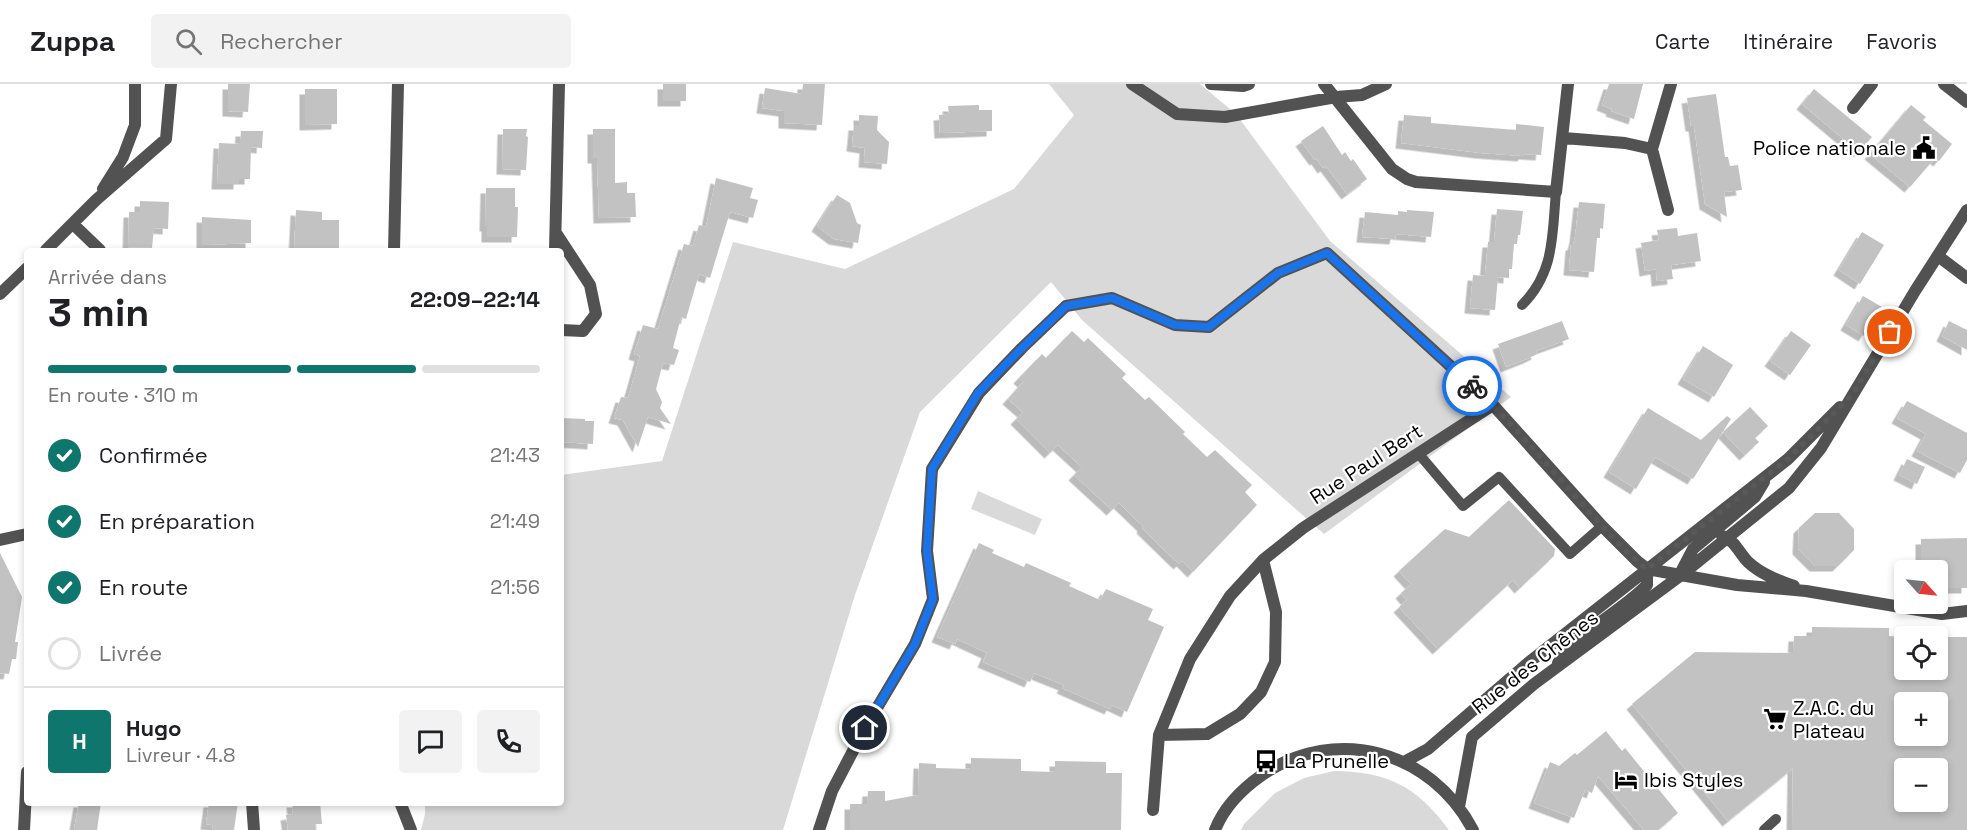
<!DOCTYPE html>
<html lang="fr">
<head>
<meta charset="utf-8">
<style>
	body { margin:0; font-family:"Space Grotesk",sans-serif; background:#f2f2f2; color:#202124; height:100vh; display:flex; flex-direction:column; font-size:22px; white-space:nowrap }
	* { box-sizing:border-box; margin:0 }
	p { font-size:20px; color:#757577 }
	.icon { flex:none; width:33px; height:33px; fill:none; stroke:currentColor; stroke-width:2; stroke-linecap:round; stroke-linejoin:round }
	.map { position:relative; flex:1; overflow:hidden }
	.drawer { position:absolute; left:24px; top:164px; width:540px; height:558px; display:flex; flex-direction:column; background:#fff; border-radius:6px; box-shadow:0 3px 9px #0003 }
	.drawer>* { flex:none }
	.needle { width:39px; rotate:117deg }
	.buttons { position:absolute; left:1894px; top:476px; display:grid; gap:12px }
	.buttons a { display:grid; place-items:center; width:54px; height:54px; border-radius:6px; background:#fff; box-shadow:0 3px 9px #0003; font-size:30px }
	.pin { position:absolute; display:grid; place-items:center; width:51px; height:51px; color:#fff; margin:-26px; border:3px solid #fff; border-radius:50%; box-shadow:0 2px 6px #0007 }
	.courier { position:absolute; display:grid; place-items:center; width:60px; height:60px; margin:-30px; border:4px solid #1a73e8; border-radius:50%; background:#fff; color:#222; box-shadow:0 2px 8px #0007 }
	.overview em { font-style:normal; font-weight:700 }
	.overview div { display:flex; flex-direction:column-reverse }
	.overview { display:flex; align-items:center; justify-content:space-between; height:102px; padding:0 24px }
	h1 { font-size:39px; font-weight:700; line-height:45px }
	.bar { display:grid; grid-template-columns:repeat(4,1fr); gap:9px 6px; align-content:center; height:72px; padding:0 24px }
	.bar i { height:8px; border-radius:4px; background:#e0e0e0 }
	.bar .current { background:#0f766e }
	.bar p { grid-column:span 4 }
	.line { display:flex; align-items:center; gap:15px; padding:0 24px; border-top:2px solid #e0e0e0 }
	.line div { flex:1 }
	.round { display:grid; place-items:center; flex:none; width:63px; height:63px; border-radius:6px; background:#f2f2f2 }
	ol { padding:0 24px; list-style:none }
	li { display:flex; align-items:center; gap:18px; height:66px }
	li p { margin-inline-start:auto }
	li .icon { padding:6px; border-radius:50%; background:#0f766e; color:#fff; stroke-width:4 }
	li:last-child { color:#757577 }
	li i { width:33px; height:33px; border:3px solid #e0e0e0; border-radius:50% }
	header { display:flex; align-items:center; gap:36px; box-sizing:border-box; height:84px; padding:0 30px; background:#fff; border-bottom:2px solid #e0e0e0 }
	header strong { font-size:28px }
	nav { display:flex; gap:33px; margin-inline-start:auto; font-size:21px }
	.search { width:420px; height:54px; background:#f2f2f2; display:flex; align-items:center; gap:15px; box-sizing:border-box; padding:0 21px; border-radius:6px; color:#757577; font-size:22px }
	.map>svg:first-child { display:block }
	.green { fill:#d9d9d9 }
	.building { fill:#c2c2c2; fill-rule:evenodd; filter:url(#shadow) }
	.lines { fill:none; stroke-linecap:round; stroke-linejoin:round }
	.service { stroke:#525252; stroke-width:10 }
	.minor { stroke:#525252; stroke-width:12 }
	.tertiary { stroke:#525252; stroke-width:12 }
	.done { stroke:#595959; stroke-width:6; stroke-dasharray:0 10.8 }
	.route { stroke:#1a73e8; stroke-width:8 }
	.labels { text-anchor:middle; dominant-baseline:central; stroke-width:4.5; stroke-linejoin:round; paint-order:stroke }
	.poi-label { font-size:20px; fill:#000; stroke:#fff; text-anchor:start }
	.street-label { font-size:20px; fill:#000; stroke:#fff }
</style>
</head>
<body>
<header>
<strong>Zuppa</strong>
<div class="search"><svg class="icon" aria-label="search" viewBox="0 0 24 24"><circle cx="10" cy="10" r="6"/><path d="M15 15l6 6"/></svg>Rechercher</div>
<nav><a>Carte</a><a>Itinéraire</a><a>Favoris</a></nav>
</header>
<div class="map">
<svg width="1967" height="746" viewBox="0 0 1967 746">
	<defs>
		<filter id="shadow"><feDropShadow dx="-5.5" dy="5.5" stdDeviation="0" flood-color="#0004"/></filter>
	</defs>
	<rect width="100%" height="100%" fill="#fff"/>
	<!-- green -->
	<path class="green" d="M1049,0H1200L1236,30L1330,157L1511,313L1324,450L1082,236L1051,198L920,328L855,511L783,746H421L425,730V719L561,718V391L662,377L733,158L845,185L1014,105L1074,31Z
		M978,407L1042,435L1035,451L971,425Z
		M1334,687C1389,688 1416,702 1449,746H1241L1244,740L1275,709L1304,694Z"/>
	<!-- building -->
	<path class="building" d="M228,0H250L248,28L228,27Z
		M663,0H686V17H663Z
		M803,0H825L822,41L784,39V27L762,24L765,4L802,10Z
		M1609,0H1643L1634,35L1611,27L1612,25L1602,21Z
		M305,5H337V40L305,41Z
		M1814,5L1872,53L1859,68L1802,20Z
		M1716,10L1725,73H1728L1730,82L1738,81L1742,106L1724,108L1727,133L1705,120L1694,42H1691L1687,14Z
		M979,21V26H992V47L940,49L939,31L949,30L948,22Z
		M1911,21L1926,33L1923,36L1952,60L1939,77L1935,74L1910,103L1870,70Z
		M859,31L878,32L877,46L889,58L887,80L864,78L865,64L852,62L854,41H859Z
		M1404,31L1431,33V39L1479,43L1516,46V40L1544,43L1541,71L1524,70L1523,72L1481,69L1401,59Z
		M1323,42L1342,71L1345,68L1351,77L1353,75L1367,95L1347,110L1326,82L1323,84L1317,75L1315,76L1301,57Z
		M503,45H527L526,52L528,53L526,86L502,85Z
		M593,45H615V99L627,98V109H635L636,133L599,134L597,74H593Z
		M241,47H263L262,64L251,63L250,95H239V100H217L219,59L240,60Z
		M716,94L753,104L750,114L758,116L753,134L730,128L710,194L699,190L686,235L681,233L673,264L679,266L674,281L663,279L656,305L662,318L660,324L671,340L648,333L638,363L623,336L614,334L621,313L628,314L640,272L634,270L643,241L658,245L684,160L693,162L699,141L706,143Z
		M486,104H515V123H518L517,153H487V142H485Z
		M837,111L850,119L857,139L861,141L858,159L834,155L817,142Z
		M140,117L169,118L168,145L154,144L152,164L128,163L129,128H140Z
		M1579,118L1605,120L1603,145L1600,144V154H1597L1594,188L1569,186L1571,161H1573L1575,153Z
		M1497,125L1523,127L1520,151H1518L1517,160H1514L1512,185H1509V194L1485,192L1488,158H1494Z
		M296,126L322,128V136H339V166H294Z
		M1407,126L1434,128L1431,153L1396,150L1395,155L1362,153L1365,128L1398,131V127L1407,128Z
		M202,133L251,136V159L202,161Z
		M1677,144L1678,152L1697,149L1701,177L1671,181L1673,195L1657,197L1656,185L1645,187L1641,159L1659,156L1657,146Z
		M1862,148L1884,161L1860,200L1839,186Z
		M1473,191L1498,193L1495,226L1470,224Z
		M1863,212L1882,223L1864,252L1846,241Z
		M1562,237L1569,255L1536,267L1537,270L1529,274L1506,283L1498,260Z
		M1949,237L1967,246V266L1942,252Z
		M1072,247L1084,258L1088,254L1126,290L1122,294L1145,316L1149,313L1185,348L1183,350L1207,373L1215,366L1252,401L1245,408L1257,421L1193,488L1182,477L1179,480L1142,444L1143,442L1119,419L1112,426L1074,391L1082,383L1058,361L1050,369L1016,335L1023,328L1008,315L1023,298L1019,294L1042,270L1046,274Z
		M1791,247L1811,261L1790,291L1770,277Z
		M1703,262L1733,281L1714,313L1683,295Z
		M1907,317L1967,349V376L1960,389L1917,367L1926,350L1897,334Z
		M1750,323L1768,342L1755,354L1759,358L1745,371L1723,348Z
		M1648,324L1701,356L1727,332L1731,335L1693,395L1655,373L1636,405L1609,388Z
		M561,334L585,335V337H594L593,360L561,358Z
		M1907,375L1925,383L1917,400L1899,391Z
		M1509,416L1555,465L1554,472L1520,504L1513,496L1438,565L1399,523L1407,516L1401,509L1411,500L1399,487L1445,445L1469,453Z
		M1815,429H1839L1854,445V466L1838,482H1815L1798,465L1799,444Z
		M1967,454V504H1938V486H1921V455Z
		M979,459L994,466L992,469L1024,483L1026,479L1071,499L1069,502L1100,516L1106,505L1153,525L1148,536L1164,543L1127,628L1112,621L1110,625L1062,604L1064,601L1034,589L1030,598L983,578L987,569L957,555L955,560L937,553Z
		M0,469L22,513L15,558H18L16,575H12L9,590L0,589Z
		M1812,543L1889,544V552L1905,553V585H1938V553H1967V746H1792L1793,684L1728,737L1632,620L1695,568L1793,569L1794,552H1812ZM1905,618H1938V651H1905ZM1905,684H1938V717H1905Z
		M1606,647L1622,667L1625,664L1678,729L1658,746H1644L1598,692L1592,709L1585,706L1574,734L1534,719L1550,678L1559,682L1575,669L1577,671Z
		M971,674L1021,675V687L1055,688V677L1106,678V689H1122L1121,746H850V720H867L868,707H885V717L918,711L919,679L936,680V684L971,685Z
		M79,718H101L97,746H74Z
		M209,718H238L234,746H212L213,741L206,740Z
		M292,718H320L322,740H315L316,746H288L286,731L293,730Z"/>
	<g class="lines">
		<!-- service -->
		<path class="service" d="M1522,221C1555,188 1552,151 1556,108
			M1418,369L1463,422L1499,393L1570,470L1602,442
			M1764,746L1776,735"/>
		<!-- minor -->
		<path class="minor" d="M1132,0L1177,30L1225,33L1336,13L1362,11L1386,0
			M1211,0L1243,2L1249,0
			M1324,0L1392,85L1407,95L1416,98L1556,108L1568,0
			M1944,0L1967,18
			M1853,24L1872,0
			M1564,54L1625,59L1652,65L1668,126
			M1652,65L1671,0
			M103,105L123,73L135,41V0
			M73,140L100,166
			M556,149L590,201L596,230L583,247L561,246
			M46,166L96,116L166,55L171,0
			M555,166L559,0
			M1938,172L1967,194
			M0,210L27,184
			M0,456L27,450
			M1159,651L1207,650L1240,630L1261,608L1275,578L1276,528L1263,476
			M252,718L254,746
			M1153,726L1159,651L1190,575L1230,512L1263,476L1303,444L1493,321
			M24,746L27,688
			M819,746L832,707L865,644L915,560L933,515L927,467L932,385L979,309L1022,264L1066,222L1112,214L1175,241L1209,243L1278,189L1327,169L1493,321L1602,442L1637,477L1647,485"/>
		<!-- tertiary -->
		<path class="tertiary" d="M394,166L398,0
			M1722,452C1735,456 1739,469 1748,478C1761,490 1777,496 1794,502
			M1647,485L1737,501L1806,507L1942,530L1967,527
			M1681,488L1693,465L1755,413L1764,398
			M1558,579C1576,549 1621,528 1647,501V485
			M1404,678L1428,665L1528,579L1788,375L1840,323
			M400,718L411,746
			M1459,723L1472,653L1534,600L1680,492L1789,404L1821,364L1915,207L1967,126
			M1215,746C1224,723 1242,705 1262,691C1337,640 1431,667 1473,746"/>
	</g>
	<g class="lines">
		<!-- done -->
		<path class="done" d="M1472,302C1513,339 1548,382 1585,423C1604,444 1624,468 1647,485L1788,375L1853,310L1890,248"/>
		<!-- route -->
		<path class="route" d="M865,644L915,560L933,515L927,467L932,385L978,309L1022,264L1066,222L1112,214L1175,241L1209,243L1278,189L1327,169L1472,302"/>
	</g>
	<!-- icons -->
	<defs>
		<g id="civic-bare" transform="scale(1.8)"><path d="M-.6-6.5H3V-4.5H.6V-3L4-1V1h2V6H-6V1h2V-1L-.6-3ZM-1.2 2.5V6h2.4V2.5Z" fill="#000" stroke="#fff" stroke-width="2.5" paint-order="stroke"/></g>
		<g id="supermarket-bare" transform="scale(1.8)"><path d="M-6-5.5h2.5l.6 2H6L4.5 2H-2.5L-4.4-4H-6ZM-1.5 3.2a1.3 1.3 0 1 0 .1 0ZM3 3.2a1.3 1.3 0 1 0 .1 0Z" fill="#000" stroke="#fff" stroke-width="2.5" paint-order="stroke"/></g>
		<g id="bus-bare" transform="scale(1.8)"><path d="M-5-6H5V4H4V6H2V4H-2V6H-4V4H-5ZM-3.5-4V0h7V-4ZM-3.5 1.2v1.5H-2V1.2ZM2 1.2v1.5H3.5V1.2Z" fill="#000" stroke="#fff" stroke-width="2.5" paint-order="stroke"/></g>
		<g id="hotel-bare" transform="scale(1.8)"><path d="M-6-4.5h1.5V1H6V5H4.5V3h-9V5H-6ZM-4 0a1.8 1.8 0 1 1 3.6 0ZM.5 0V-2.5h3Q6-2.5 6 0Z" fill="#000" stroke="#fff" stroke-width="2.5" paint-order="stroke"/></g>
	</defs>
	<g fill-rule="evenodd">
		<use href="#civic-bare" x="1924" y="64"/>
		<use href="#supermarket-bare" x="1775" y="635"/>
		<use href="#bus-bare" x="1266" y="677"/>
		<use href="#hotel-bare" x="1626" y="696"/>
	</g>
	<g class="labels">
		<!-- poi labels -->
		<g class="poi-label">
			<text x="1906" y="64" text-anchor="end">Police nationale</text>
			<text x="1793" y="624">Z.A.C. du<tspan x="1793" dy="23">Plateau</tspan></text>
			<text x="1284" y="677">La Prunelle</text>
			<text x="1644" y="696">Ibis Styles</text>
		</g>
		<!-- street labels -->
		<g class="street-label">
			<text transform="translate(1366 380) rotate(-33)">Rue Paul Bert</text>
			<text transform="translate(1535 578) rotate(-38)">Rue des Chênes</text>
		</g>
	</g>
</svg>
<div class="buttons">
<a><svg class="needle" viewBox="-14 -14 28 28"><path d="M0-13l5 13h-10z" fill="#e53935"/><path d="M0 13l5-13h-10z" fill="#757577"/></svg></a>
<a><svg class="icon" aria-label="locate" viewBox="0 0 24 24"><circle cx="12" cy="12" r="6"/><path d="M12 2v4M12 18v4M2 12h4M18 12h4"/></svg></a>
<a>+</a>
<a>−</a>
</div>
<div class="pin" style="left:1890px;top:248px;background:#ea580c"><svg class="icon" aria-label="bag" viewBox="0 0 24 24"><path d="M5 8h14l-1 12H6zM9 8a3 3 0 0 1 6 0"/></svg></div>
<div class="pin" style="left:865px;top:644px;background:#1f2937"><svg class="icon" aria-label="home" viewBox="0 0 24 24"><path d="M3 11l9-7 9 7M6 9v11h12V9"/></svg></div>
<div class="courier" style="left:1472px;top:302px"><svg class="icon" aria-label="bike" viewBox="0 0 24 24"><circle cx="6" cy="16" r="4"/><circle cx="18" cy="16" r="4"/><path d="M6 16l4-8h5l3 8M10 8l3 8H6M13 5h3"/></svg></div>
<section class="drawer">
<div class="overview"><div><h1>3 min</h1><p>Arrivée dans</p></div><em>22:09–22:14</em></div>
<div class="bar"><i class="current"></i><i class="current"></i><i class="current"></i><i></i><p>En route · 310 m</p></div>
<ol>
<li><svg class="icon" aria-label="check" viewBox="0 0 24 24"><path d="M5 12l5 5 9-10"/></svg>Confirmée<p>21:43</p></li>
<li><svg class="icon" aria-label="check" viewBox="0 0 24 24"><path d="M5 12l5 5 9-10"/></svg>En préparation<p>21:49</p></li>
<li><svg class="icon" aria-label="check" viewBox="0 0 24 24"><path d="M5 12l5 5 9-10"/></svg>En route<p>21:56</p></li>
<li><i></i>Livrée</li>
</ol>
<div class="line" style="height:108px"><b class="round" style="background:#0f766e;color:#fff">H</b><div><b>Hugo</b><p>Livreur · 4.8</p></div><a class="round"><svg class="icon" aria-label="chat" viewBox="0 0 24 24"><path d="M4 5h16v11H9l-5 4z"/></svg></a><a class="round"><svg class="icon" aria-label="phone" viewBox="0 0 24 24"><path d="M5 4h4l2 5-3 2q2 4 5 5l2-3 5 2v4C11 20 4 13 5 4z"/></svg></a></div>
</section>
</div>
</body>
</html>
